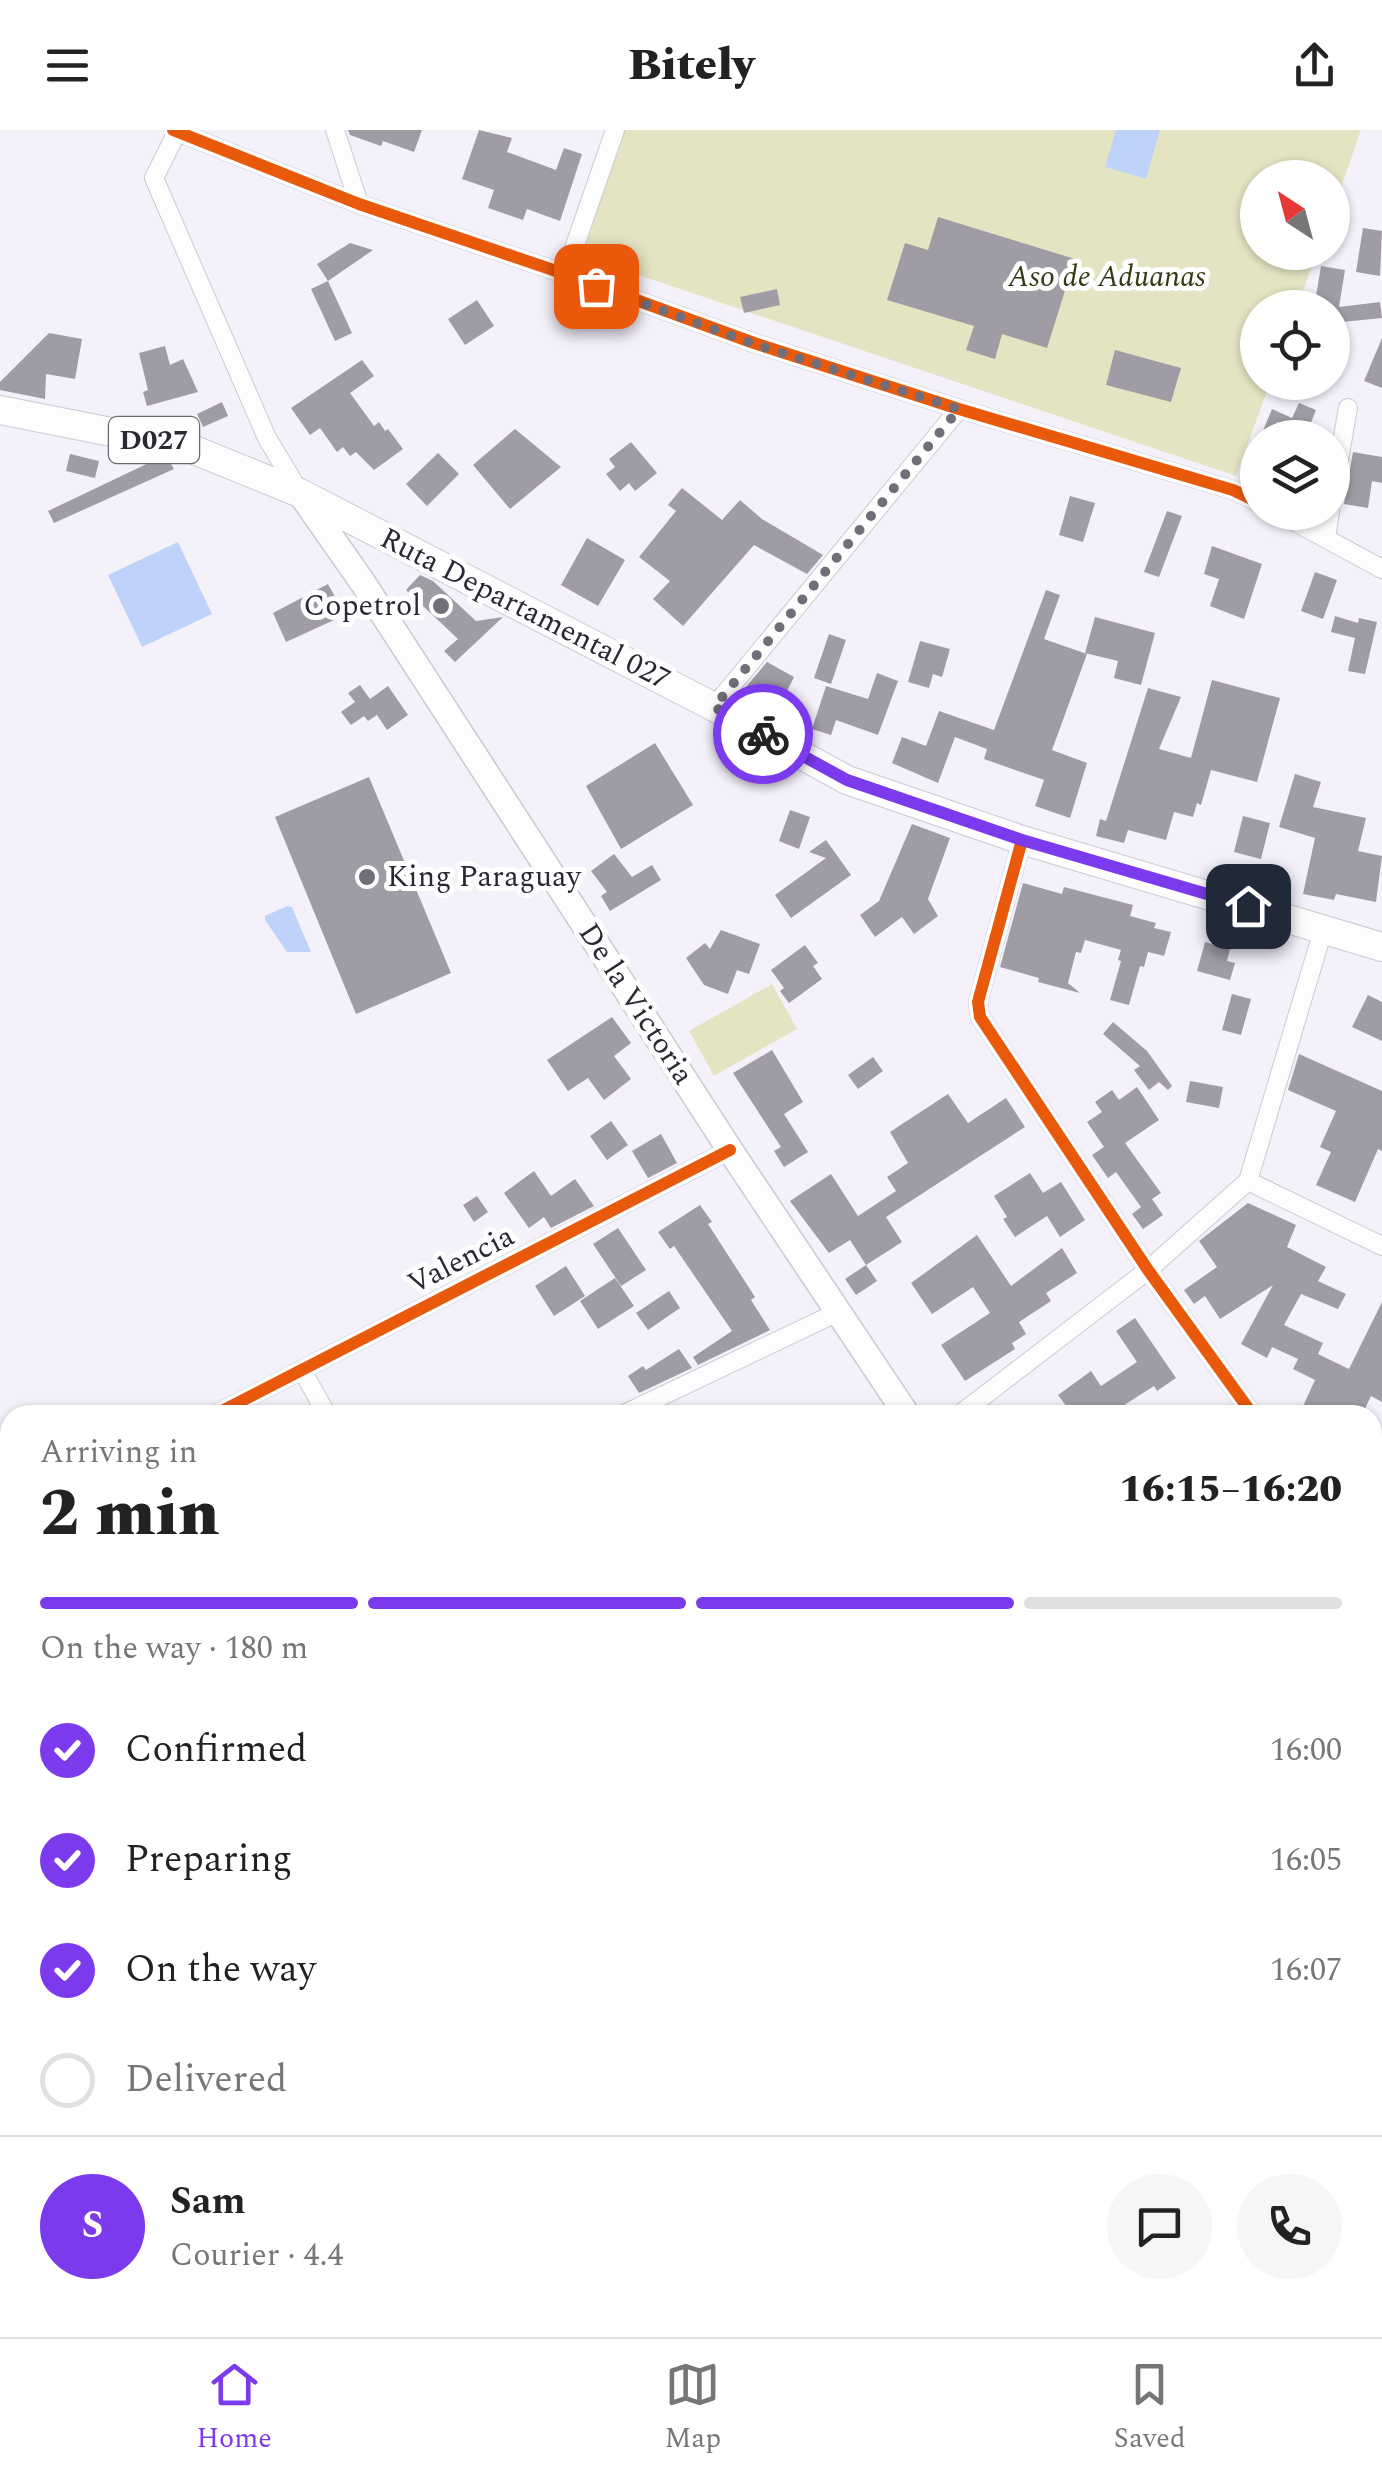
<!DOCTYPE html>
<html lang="en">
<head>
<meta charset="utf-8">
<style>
	body { margin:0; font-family:Spectral,serif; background:#f6f6f6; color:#222; height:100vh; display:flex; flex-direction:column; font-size:38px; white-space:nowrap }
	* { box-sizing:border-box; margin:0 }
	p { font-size:32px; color:#767676 }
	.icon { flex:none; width:55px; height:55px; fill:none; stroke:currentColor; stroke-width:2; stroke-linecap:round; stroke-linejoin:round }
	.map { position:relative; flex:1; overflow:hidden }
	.details { position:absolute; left:0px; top:1275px; width:1382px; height:932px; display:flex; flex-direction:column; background:#fff; border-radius:30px 30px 0 0; box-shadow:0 2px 8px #0004 }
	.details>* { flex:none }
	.needle { width:65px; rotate:324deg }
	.controls { position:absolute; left:1240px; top:30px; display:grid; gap:20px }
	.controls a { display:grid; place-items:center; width:110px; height:110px; border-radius:50%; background:#fff; box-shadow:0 2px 8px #0004; font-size:50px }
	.pin { position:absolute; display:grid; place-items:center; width:85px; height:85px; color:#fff; margin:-42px; border-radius:20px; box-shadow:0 5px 15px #0006 }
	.courier { position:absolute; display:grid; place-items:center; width:100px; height:100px; margin:-50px; border:8px solid #7c3aed; border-radius:50%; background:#fff; color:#222; box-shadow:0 2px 12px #0007 }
	.head em { font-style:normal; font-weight:800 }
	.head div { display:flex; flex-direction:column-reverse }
	.head { display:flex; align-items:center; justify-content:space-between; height:170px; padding:0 40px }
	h1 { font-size:65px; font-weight:800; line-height:75px }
	.bar { display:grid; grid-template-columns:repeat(4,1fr); gap:15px 10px; align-content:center; height:120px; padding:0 40px }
	.bar i { height:12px; border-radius:8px; background:#e0e0e0 }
	.bar .active { background:#7c3aed }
	.bar p { grid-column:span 4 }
	.line { display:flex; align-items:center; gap:25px; padding:0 40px; border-top:2px solid #e0e0e0 }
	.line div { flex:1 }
	.round { display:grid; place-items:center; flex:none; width:105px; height:105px; border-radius:52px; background:#f6f6f6 }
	ol { padding:0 40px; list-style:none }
	li { display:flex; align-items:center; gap:30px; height:110px }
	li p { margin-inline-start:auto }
	li .icon { padding:10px; border-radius:50%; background:#7c3aed; color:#fff; stroke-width:4 }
	li:last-child { color:#767676 }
	li i { width:55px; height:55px; border:5px solid #e0e0e0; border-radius:50% }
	header { display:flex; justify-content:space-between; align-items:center; height:130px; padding:0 40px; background:#fff; font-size:45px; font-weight:800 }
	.tab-bar { display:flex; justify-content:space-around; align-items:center; height:140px; border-top:2px solid #e0e0e0; background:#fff; font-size:28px; color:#767676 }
	.tab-bar a { display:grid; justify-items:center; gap:5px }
	.tab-bar .active { color:#7c3aed }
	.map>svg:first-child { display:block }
	.green { fill:#e4e4c2 }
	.water { fill:#bfd2fa }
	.building { fill:#a09ca6 }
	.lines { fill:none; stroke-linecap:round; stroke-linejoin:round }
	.street-casing { stroke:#ccc8d2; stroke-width:20 }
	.secondary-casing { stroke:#ccc8d2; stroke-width:28 }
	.primary-casing { stroke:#ccc8d2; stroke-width:30 }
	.street { stroke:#fefdfe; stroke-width:18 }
	.secondary { stroke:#fefdfe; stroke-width:25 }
	.primary { stroke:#fefdfe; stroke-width:28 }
	.cycleway-casing { stroke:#fefefe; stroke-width:19 }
	.cycleway { stroke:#e8590c; stroke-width:12 }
	.done { stroke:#726e79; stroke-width:10; stroke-dasharray:0 18 }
	.route { stroke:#7c3aed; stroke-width:12 }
	.poi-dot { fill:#726e79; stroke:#fefefe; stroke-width:4 }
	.labels { text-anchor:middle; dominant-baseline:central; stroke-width:10; stroke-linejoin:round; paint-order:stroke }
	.shield { fill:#fefefe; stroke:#6b6870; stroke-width:2.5 }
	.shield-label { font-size:28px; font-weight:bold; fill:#2c2833 }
	.park-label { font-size:30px; font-style:italic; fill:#363714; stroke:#fefefe }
	.poi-label { font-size:30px; fill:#2c2833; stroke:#fefefe; text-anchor:end }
	.street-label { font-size:30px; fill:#2c2833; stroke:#fefefe }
</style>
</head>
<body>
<header><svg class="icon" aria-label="menu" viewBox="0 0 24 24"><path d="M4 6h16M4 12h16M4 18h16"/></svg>Bitely<svg class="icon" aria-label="share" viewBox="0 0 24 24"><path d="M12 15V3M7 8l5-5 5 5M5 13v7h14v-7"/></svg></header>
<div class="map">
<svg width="1382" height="2207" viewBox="0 0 1382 2207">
	<rect width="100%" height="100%" fill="#f5f1fb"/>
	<!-- green -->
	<path class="green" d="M622,0H1361L1333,80L1332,48H1258V122L1317,123L1297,177L1258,178V252L1270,253L1236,346L582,126Z
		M772,854L797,899L714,946L689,901Z"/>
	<!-- water -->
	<path class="water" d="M1116,0H1160L1146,49L1105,37Z
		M178,412L212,484L142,517L108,445Z
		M287,776L292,777L311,822H287L265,790V786Z"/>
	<!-- building -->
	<path class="building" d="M348,0H422L414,22L383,11L381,16L350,5Z
		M479,0L512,8L507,22L556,40L564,18L582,24L560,91L527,79L523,90L488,78L494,60L462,49Z
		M938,87L1075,129L1047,218L1002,204L995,229L966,220L974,196L887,170L905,113L928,120Z
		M1363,98L1382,101L1380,146L1356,142Z
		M350,113L373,120L328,151L317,134Z
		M1321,136L1345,140L1339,177L1380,172L1382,188L1332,193V178H1314Z
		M328,151L352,203L335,211L311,159Z
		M777,159L780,175L744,183L740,167Z
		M477,170L494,196L465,215L448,189Z
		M49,203L82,209L75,249L46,244L45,269L0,260V252Z
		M1382,208V258L1364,251Z
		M165,216L170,235L183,229L198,262L147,276L143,262L148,260L139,223Z
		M1115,220L1181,238L1171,272L1106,255Z
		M362,230L374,246L350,263L374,296L379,292L385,301L388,299L403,319L374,340L356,322L350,326L343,317L337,322L320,298L310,305L291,278Z
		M222,272L228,286L203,297L197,284Z
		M1299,273L1316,280L1305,308H1260L1272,279L1292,288Z
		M515,299L561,337L510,379L473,335Z
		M631,312L657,343L635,361L629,353L620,361L606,344L615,337L609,329Z
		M1353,322L1382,327V353L1372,351L1368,378L1344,374Z
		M438,323L459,344L427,376L406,354Z
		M70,324L99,331L95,348L66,341Z
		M157,329L169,331L174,339L54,393L48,381Z
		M682,358L722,390L740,370L762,389L823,425L807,444L754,415L683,496L653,469L670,451L639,427L676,381L668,375Z
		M1070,366L1095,373L1083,412L1059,405Z
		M1167,381L1182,386L1159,447L1144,442Z
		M587,408L625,430L598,476L561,455Z
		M1212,416L1262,434L1244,489L1210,476L1219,449L1204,444Z
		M1315,442L1337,450L1323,489L1301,481Z
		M420,445L433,451L476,491L503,487L455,532L444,521L458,509L406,460Z
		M328,454L345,485L286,512L273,483Z
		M1046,460L1060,465L1044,509L1087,524L1052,620L1087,633L1070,688L1035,676L1044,650L984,629L987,619L955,607L938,653L892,633L902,607L926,616L939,581L994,600Z
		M1335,486L1358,493L1359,488L1377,492L1365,544L1348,541L1355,508L1331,502Z
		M1095,487L1155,503L1141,555L1114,548L1118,531L1085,523Z
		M829,504L846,510L831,554L814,548Z
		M920,511L950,519L942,547L933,544L929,558L908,552Z
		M767,532L794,547L780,575L746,557Z
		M877,543L898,551L878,605L836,590L831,605L812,599L826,556L868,569Z
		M1212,550L1280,568L1257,652L1211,640L1201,675L1197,673L1193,687L1174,682L1166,710L1128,700L1124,713L1096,706L1100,689L1106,691L1148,558L1181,567L1159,619L1191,628Z
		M360,555L370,569L388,556L408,585L387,600L377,585L368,591L364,586L351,595L341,582L355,572L348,563Z
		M655,613L693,675L621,719L586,656Z
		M1295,644L1321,652L1313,677L1366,688L1358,721L1382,726L1376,772L1336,764L1334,770L1303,764L1315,708L1279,697Z
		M369,647L451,843L356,884L275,687Z
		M790,680L810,687L799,719L779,711Z
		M1243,686L1270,693L1261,729L1234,722Z
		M912,694L950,708L928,769L938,786L914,804L902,787L875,807L860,785L879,771Z
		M826,710L851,745L791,788L775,765L826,728L809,722Z
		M614,724L632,747L652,735L661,750L610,781L601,766L607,762L591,741Z
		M1023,753L1062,764L1064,757L1133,775L1130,786L1156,793L1154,798L1171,802L1164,826L1148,822L1144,837L1140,836L1129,875L1110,870L1121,831L1118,830L1121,820L1085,810L1081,823L1076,822L1068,853L1080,863L1038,852L1039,848L1000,837Z
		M721,800L760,814L749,844L737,840L728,864L704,855L686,828L705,813L710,819Z
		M1205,812L1230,819L1227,831L1235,833L1230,850L1197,841Z
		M805,815L818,833L813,836L822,849L789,873L780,861L784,858L771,840Z
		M1232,864L1251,869L1241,905L1222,900Z
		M1368,865L1382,872V911L1352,897Z
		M612,887L631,913L614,926L631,949L604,970L588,948L568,961L547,930Z
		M1113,892L1147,921L1172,956L1168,960L1159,952L1149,960L1134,940L1140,936L1103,904Z
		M772,920L803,972L784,984L808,1022L784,1037L774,1021L781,1017L733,943Z
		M1299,924L1382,961V1021L1378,1019L1355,1072L1316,1055L1331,1022L1320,1017L1336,981L1288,960Z
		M873,927L883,941L858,959L848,945Z
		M1190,951L1223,957L1219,978L1186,972Z
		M1137,957L1159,990L1125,1013L1161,1063L1152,1069L1163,1085L1143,1099L1132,1084L1141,1077L1116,1042L1108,1048L1092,1025L1104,1017L1087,992L1102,982L1095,972L1112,960L1119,970Z
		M948,964L968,993L1006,968L1025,997L886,1087L902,1112L866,1135L850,1110L829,1123L790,1071L831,1044L858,1086L896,1061L887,1047L908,1033L890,1002Z
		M611,991L628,1015L607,1030L590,1006Z
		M661,1004L677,1033L648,1048L632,1021Z
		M534,1041L551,1066L575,1049L594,1076L551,1098L544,1087L529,1098L504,1063Z
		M1030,1043L1043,1063L1061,1052L1085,1090L1060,1107L1047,1086L1015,1107L1003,1089L1007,1087L994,1066Z
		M477,1066L488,1082L474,1092L463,1075Z
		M1248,1073L1296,1095L1287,1117L1326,1137L1318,1151L1346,1164L1338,1179L1301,1164L1284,1195L1323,1213L1318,1224L1349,1239L1382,1172V1272L1371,1266L1362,1285H1299L1315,1250L1293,1239L1298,1229L1272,1217L1267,1228L1241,1214L1273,1155L1220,1189L1205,1166L1194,1174L1184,1160L1217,1137L1199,1111Z
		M700,1075L712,1092L708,1094L755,1167L751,1170L770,1200L698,1235L693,1227L732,1201L674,1116L670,1119L658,1102Z
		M618,1098L646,1140L621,1156L593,1114Z
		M977,1105L1011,1156L1062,1118L1077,1143L1046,1163L1051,1171L1019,1192L1026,1204L1012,1213L1015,1219L965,1251L941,1215L990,1183L973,1157L932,1184L911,1153Z
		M866,1135L877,1151L856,1165L845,1149Z
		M566,1136L585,1166L554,1186L535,1156Z
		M615,1148L634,1176L598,1199L580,1171Z
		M669,1161L680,1178L648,1200L636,1183Z
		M1135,1188L1176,1248L1157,1261L1154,1256L1118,1279L1122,1285H1073L1058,1265L1091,1241L1101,1256L1137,1232L1116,1201Z
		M679,1219L692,1238L639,1263L628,1246L643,1236L646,1240Z"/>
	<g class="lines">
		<!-- street casing -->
		<g class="street-casing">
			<path id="street" d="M173,0L359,74L565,144L754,213L959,279L1233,360L1258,372
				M335,0L359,74
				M177,2L154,48L267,308L300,363
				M565,144L615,0
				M1332,370L1348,278
				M1277,382L1382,439
				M1326,408L1330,382
				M714,577L959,279
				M1022,710L978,872L980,887L1148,1140L1253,1285
				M1248,1051L1382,1116
				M302,1240L327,1285
				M214,1285L730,1020
				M622,1285L838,1182
				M959,1285L1148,1140L1248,1051L1324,797
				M0,1394L10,1389
				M1372,1449L1382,1462
				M0,1591L10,1586
				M0,1831L10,1827
				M0,2044L10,2039
				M1372,2106L1382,2102
				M357,2198L359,2207
				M146,2207L166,2198
				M1145,2207L1166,2198"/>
		</g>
		<!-- secondary casing -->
		<g class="secondary-casing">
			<path id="secondary" d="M300,363L363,453L730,1020L907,1285
				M1372,1926L1382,1935"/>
		</g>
		<!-- primary casing -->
		<g class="primary-casing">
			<path id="primary" d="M0,280L187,317L300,363L714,577L847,650L1022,710L1382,817"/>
		</g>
		<!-- street -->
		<use href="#street" class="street"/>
		<!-- secondary -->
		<use href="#secondary" class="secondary"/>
		<!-- primary -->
		<use href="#primary" class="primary"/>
		<!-- cycleway casing -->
		<g class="cycleway-casing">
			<path id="cycleway" d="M173,0L359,74L565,144L754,213L959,279L1233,360L1258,372
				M1022,710L978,872L980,887L1148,1140L1253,1285
				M214,1285L730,1020"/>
		</g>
		<!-- cycleway -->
		<use href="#cycleway" class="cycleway"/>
	</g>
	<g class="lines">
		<!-- done -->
		<path class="done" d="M596,156L754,214L959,279L714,577L763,604"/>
		<!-- route -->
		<path class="route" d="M763,604L847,650L1022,710L1248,776"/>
	</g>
	<!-- markers -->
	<g class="poi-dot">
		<circle cx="441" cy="476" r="10"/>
		<circle cx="367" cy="747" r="10"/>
	</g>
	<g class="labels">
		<!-- shield labels -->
		<rect class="shield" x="109" y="287" width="90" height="46" rx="8"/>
		<g class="shield-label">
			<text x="154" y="310">D027</text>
		</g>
		<!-- park labels -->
		<g class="park-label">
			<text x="1107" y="147">Aso de Aduanas</text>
		</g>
		<!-- poi labels -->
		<g class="poi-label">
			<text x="421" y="476">Copetrol</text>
			<text x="387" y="747" text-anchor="start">King Paraguay</text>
		</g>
		<!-- street labels -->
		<g class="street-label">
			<text transform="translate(525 479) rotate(27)">Ruta Departamental 027</text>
			<text transform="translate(636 874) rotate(57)">De la Victoria</text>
			<text transform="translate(461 1130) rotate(-27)">Valencia</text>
		</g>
	</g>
</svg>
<div class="controls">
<a><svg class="needle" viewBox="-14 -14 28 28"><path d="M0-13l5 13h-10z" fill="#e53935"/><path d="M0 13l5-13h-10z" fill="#767676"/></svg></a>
<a><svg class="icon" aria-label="locate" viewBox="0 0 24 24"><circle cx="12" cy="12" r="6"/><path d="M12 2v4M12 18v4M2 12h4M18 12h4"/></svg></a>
<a><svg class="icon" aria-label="layers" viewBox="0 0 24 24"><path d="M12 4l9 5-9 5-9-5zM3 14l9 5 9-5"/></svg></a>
</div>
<div class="pin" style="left:596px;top:156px;background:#ea580c"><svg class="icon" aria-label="bag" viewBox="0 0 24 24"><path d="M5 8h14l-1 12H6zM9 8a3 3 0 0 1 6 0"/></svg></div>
<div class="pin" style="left:1248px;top:776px;background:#1f2937"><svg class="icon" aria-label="home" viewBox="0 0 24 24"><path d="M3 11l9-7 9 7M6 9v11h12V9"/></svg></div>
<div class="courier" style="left:763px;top:604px"><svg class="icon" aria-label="bike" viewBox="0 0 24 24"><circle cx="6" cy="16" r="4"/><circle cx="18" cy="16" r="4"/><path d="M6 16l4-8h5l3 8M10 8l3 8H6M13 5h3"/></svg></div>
<section class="details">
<div class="head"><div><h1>2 min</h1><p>Arriving in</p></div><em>16:15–16:20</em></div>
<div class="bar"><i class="active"></i><i class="active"></i><i class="active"></i><i></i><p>On the way · 180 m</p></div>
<ol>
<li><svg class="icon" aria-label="check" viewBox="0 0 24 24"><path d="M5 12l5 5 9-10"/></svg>Confirmed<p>16:00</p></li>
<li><svg class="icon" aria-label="check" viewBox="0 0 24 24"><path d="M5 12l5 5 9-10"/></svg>Preparing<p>16:05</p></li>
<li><svg class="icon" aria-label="check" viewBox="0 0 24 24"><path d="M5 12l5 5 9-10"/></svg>On the way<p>16:07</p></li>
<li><i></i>Delivered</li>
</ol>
<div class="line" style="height:180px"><b class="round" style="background:#7c3aed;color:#fff">S</b><div><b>Sam</b><p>Courier · 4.4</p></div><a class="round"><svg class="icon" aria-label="chat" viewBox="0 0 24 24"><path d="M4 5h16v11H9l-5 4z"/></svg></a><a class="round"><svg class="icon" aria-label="phone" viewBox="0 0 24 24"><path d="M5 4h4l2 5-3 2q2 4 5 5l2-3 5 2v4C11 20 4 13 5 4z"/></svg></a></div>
</section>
</div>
<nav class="tab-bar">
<a class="active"><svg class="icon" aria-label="home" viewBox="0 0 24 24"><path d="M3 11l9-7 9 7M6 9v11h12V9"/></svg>Home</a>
<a><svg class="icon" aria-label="map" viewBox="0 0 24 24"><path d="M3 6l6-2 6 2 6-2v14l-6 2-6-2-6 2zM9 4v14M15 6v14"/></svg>Map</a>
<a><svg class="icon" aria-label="saved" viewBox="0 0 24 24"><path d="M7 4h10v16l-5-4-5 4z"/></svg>Saved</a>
</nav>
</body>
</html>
